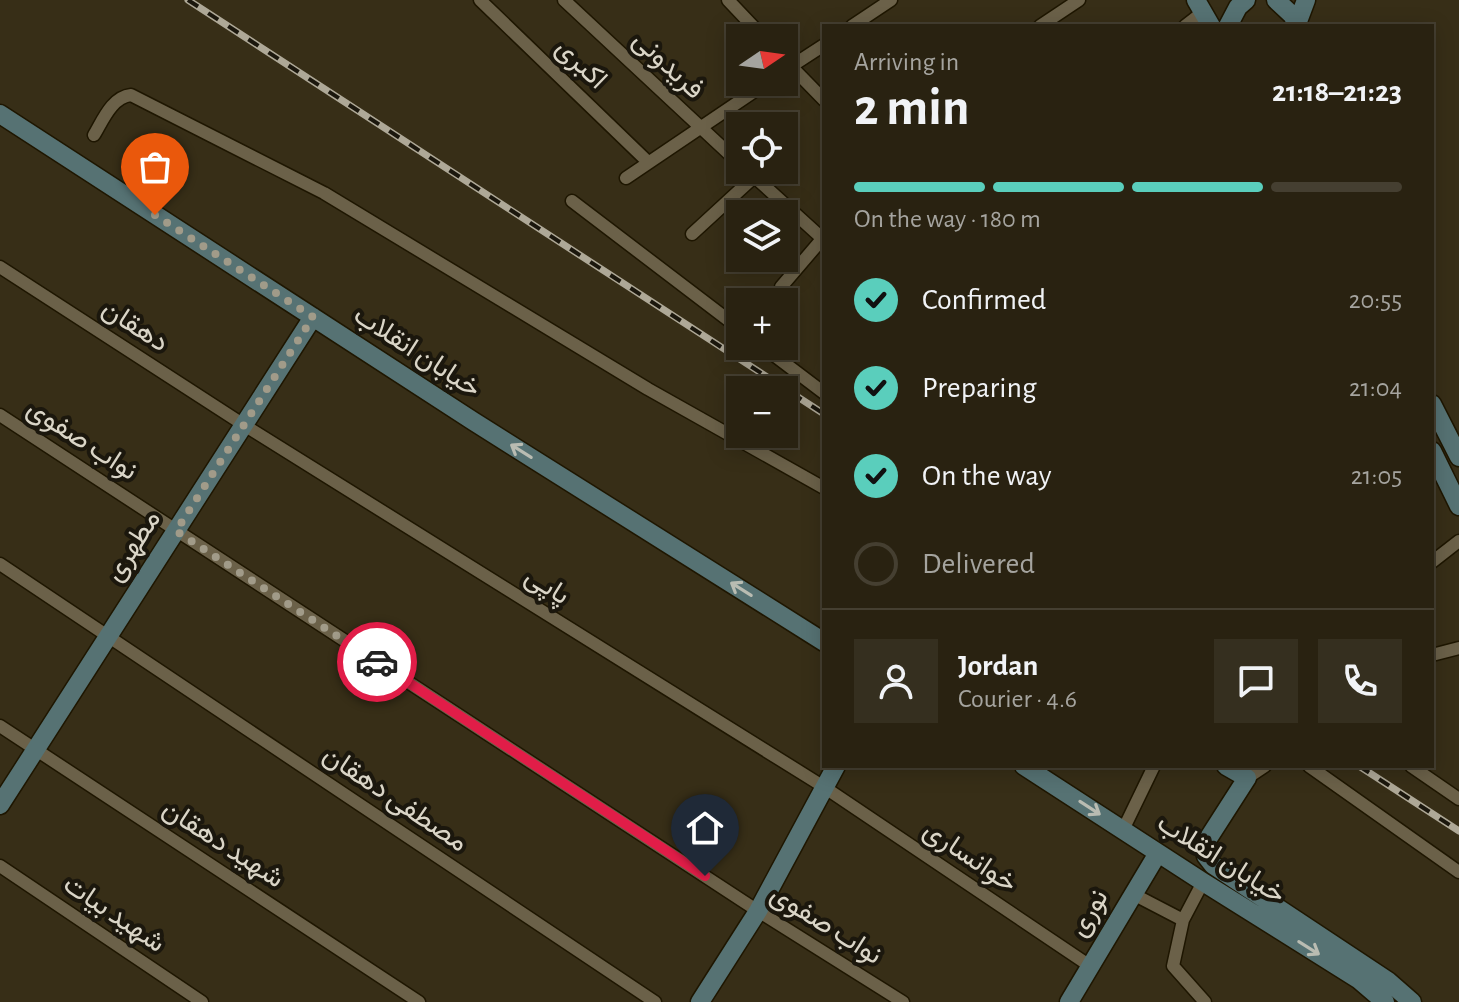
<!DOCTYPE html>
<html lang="en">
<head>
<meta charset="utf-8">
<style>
	body { margin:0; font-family:"Alegreya Sans",Vazirmatn,sans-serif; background:#352f1f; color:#f1f3f6; height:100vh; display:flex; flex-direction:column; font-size:30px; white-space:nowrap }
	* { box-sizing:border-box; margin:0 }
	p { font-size:26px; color:#a5a49f }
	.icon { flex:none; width:44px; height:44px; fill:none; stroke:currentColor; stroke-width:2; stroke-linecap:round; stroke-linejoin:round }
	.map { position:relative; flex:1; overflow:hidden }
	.details { position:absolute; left:822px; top:24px; width:612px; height:744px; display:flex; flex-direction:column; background:#292211; border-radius:0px; box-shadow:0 4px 20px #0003,0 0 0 2px #453f31 }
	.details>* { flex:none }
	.needle { width:52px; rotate:77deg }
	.controls { position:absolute; left:726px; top:24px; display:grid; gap:16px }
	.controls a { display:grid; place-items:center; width:72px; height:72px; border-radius:0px; background:#292211; box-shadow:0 4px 20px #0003,0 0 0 2px #453f31; font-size:40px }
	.pin { position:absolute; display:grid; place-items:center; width:68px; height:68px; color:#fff; margin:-82px -34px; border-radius:50% 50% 50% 0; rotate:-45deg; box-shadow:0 0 8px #0007 }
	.pin .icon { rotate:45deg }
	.courier { position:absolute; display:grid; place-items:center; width:80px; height:80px; margin:-40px; border:6px solid #e11d48; border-radius:50%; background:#fff; color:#222; box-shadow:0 2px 10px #0007 }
	.headline em { font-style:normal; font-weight:700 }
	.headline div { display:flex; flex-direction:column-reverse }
	.headline { display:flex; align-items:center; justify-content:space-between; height:136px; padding:0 32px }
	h1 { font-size:52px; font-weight:700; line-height:60px }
	.bar { display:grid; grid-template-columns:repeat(4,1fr); gap:12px 8px; align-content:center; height:96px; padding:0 32px }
	.bar i { height:10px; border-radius:6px; background:#453f31 }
	.bar .active { background:#5acebc }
	.bar p { grid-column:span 4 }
	.line { display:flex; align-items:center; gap:20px; padding:0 32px; border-top:2px solid #453f31 }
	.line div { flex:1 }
	.round { display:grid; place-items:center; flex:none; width:84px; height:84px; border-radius:0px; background:#352f1f }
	ol { padding:0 32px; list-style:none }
	li { display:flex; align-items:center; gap:24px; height:88px }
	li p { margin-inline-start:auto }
	li .icon { padding:8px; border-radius:50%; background:#5acebc; color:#111; stroke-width:4 }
	li:last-child { color:#a5a49f }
	li i { width:44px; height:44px; border:4px solid #453f31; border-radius:50% }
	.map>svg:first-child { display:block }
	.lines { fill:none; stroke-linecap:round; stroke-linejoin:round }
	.street-casing { stroke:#1e1601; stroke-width:15 }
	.secondary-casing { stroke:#1e1601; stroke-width:21 }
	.street { stroke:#6b6149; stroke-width:12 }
	.secondary { stroke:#567273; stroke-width:18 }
	.rail-casing { stroke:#aea897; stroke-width:7 }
	.rail { stroke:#1b170d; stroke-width:4; stroke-dasharray:12; stroke-linecap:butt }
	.oneway { stroke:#b9bcb2 }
	.done { stroke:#a19b89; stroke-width:8; stroke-dasharray:0 14.4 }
	.route { stroke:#e11d48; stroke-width:10 }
	.labels { text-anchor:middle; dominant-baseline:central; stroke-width:8; stroke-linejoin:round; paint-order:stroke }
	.street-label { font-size:28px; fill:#dad5c7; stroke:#1b170d }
</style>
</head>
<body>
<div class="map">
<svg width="1459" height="1002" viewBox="0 0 1459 1002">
	<rect width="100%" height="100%" fill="#372e17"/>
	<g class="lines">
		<!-- street casing -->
		<g class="street-casing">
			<path id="street" d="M480,0L648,162
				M564,0L740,164
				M728,0L764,38
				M852,26L891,0
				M1040,26L1079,0
				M1185,26L1203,12
				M784,59L824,100
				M784,71L824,45
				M94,135C103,120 112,97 131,95L324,193L648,389L824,488
				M747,170L824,240
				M626,178L768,82
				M572,201L740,329
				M692,234L754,177
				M0,267L244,425L824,787L1090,966
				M781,287L823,238
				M762,346L824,393
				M0,415L758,911L903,1002
				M1432,562L1459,541
				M0,564L655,1002
				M1432,655L1459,648
				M0,726L419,1002
				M1309,766L1459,872
				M1411,766L1459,799
				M1247,778L1265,766
				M1123,830L1154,766
				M0,866L202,1002
				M1203,882L1183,920L1173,966L1205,1002
				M1133,894L1183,920"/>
		</g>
		<!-- secondary casing -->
		<g class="secondary-casing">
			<path id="secondary" d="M1196,0L1211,26
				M1276,0L1292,15L1298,26
				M1297,24L1306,0
				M1228,26L1238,7L1246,0
				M0,114L473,421L824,642
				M1432,404L1459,457
				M1432,451L1459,506
				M1024,766L1203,882L1358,979L1385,1002
				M1226,766L1247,778L1204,845L1206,856L1213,865L1388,981L1412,1002
				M0,805L313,317
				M700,1002L758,911L836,766
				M1069,1002L1158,853"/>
		</g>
		<!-- street -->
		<use href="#street" class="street"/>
		<!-- secondary -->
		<use href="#secondary" class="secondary"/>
		<!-- rail casing -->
		<g class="rail-casing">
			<path id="rail" d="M188,0L824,414
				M1359,766L1459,831"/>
		</g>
		<!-- rail -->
		<use href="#rail" class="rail"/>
	</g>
	<!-- one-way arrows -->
	<defs><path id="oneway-shaft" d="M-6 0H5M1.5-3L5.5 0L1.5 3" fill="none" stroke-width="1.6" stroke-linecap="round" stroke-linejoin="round" transform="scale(2)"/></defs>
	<g class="oneway">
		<use href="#oneway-shaft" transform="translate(521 451) rotate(-148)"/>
		<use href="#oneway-shaft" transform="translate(741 589) rotate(-148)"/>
		<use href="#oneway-shaft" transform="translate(1090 808) rotate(33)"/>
		<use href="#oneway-shaft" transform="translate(1309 948) rotate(32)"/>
	</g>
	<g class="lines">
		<!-- done -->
		<path class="done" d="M155,215L313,317L176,531L377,662"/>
		<!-- route -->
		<path class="route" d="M377,662L705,876"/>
	</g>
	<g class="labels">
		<!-- street labels -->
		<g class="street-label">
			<text transform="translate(581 64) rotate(44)">اکبری</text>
			<text transform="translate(668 65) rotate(43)">فریدونی</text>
			<text transform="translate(135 326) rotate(33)">دهقان</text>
			<text transform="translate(417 352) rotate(33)">خیابان انقلاب</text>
			<text transform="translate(82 440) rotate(33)">نواب صفوی</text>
			<text transform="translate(133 546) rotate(-57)">مطهری</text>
			<text transform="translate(547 586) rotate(32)">پاپی</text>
			<text transform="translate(395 799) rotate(34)">مصطفی دهقان</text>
			<text transform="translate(223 844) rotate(33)">شهید دهقان</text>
			<text transform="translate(970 857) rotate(34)">خوانساری</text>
			<text transform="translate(1221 859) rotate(32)">خیابان انقلاب</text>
			<text transform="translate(1089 913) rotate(-59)">نوری</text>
			<text transform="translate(114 914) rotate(34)">شهید بیات</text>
			<text transform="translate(826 925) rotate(32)">نواب صفوی</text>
		</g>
	</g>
</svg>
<div class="controls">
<a><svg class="needle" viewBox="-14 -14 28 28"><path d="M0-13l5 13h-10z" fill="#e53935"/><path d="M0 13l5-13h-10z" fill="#a5a49f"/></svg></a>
<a><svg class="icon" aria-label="locate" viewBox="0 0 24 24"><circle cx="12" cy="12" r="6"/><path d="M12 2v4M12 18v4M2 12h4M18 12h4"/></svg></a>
<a><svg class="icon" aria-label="layers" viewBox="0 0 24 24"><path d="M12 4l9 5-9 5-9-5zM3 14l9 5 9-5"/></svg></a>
<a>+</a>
<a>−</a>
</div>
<div class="pin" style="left:155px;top:215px;background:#ea580c"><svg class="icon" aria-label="bag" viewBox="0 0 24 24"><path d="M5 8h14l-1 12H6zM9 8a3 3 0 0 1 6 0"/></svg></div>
<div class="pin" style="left:705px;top:876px;background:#1f2937"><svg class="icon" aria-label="home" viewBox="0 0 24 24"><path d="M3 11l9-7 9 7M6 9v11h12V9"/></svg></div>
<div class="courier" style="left:377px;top:662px"><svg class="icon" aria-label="car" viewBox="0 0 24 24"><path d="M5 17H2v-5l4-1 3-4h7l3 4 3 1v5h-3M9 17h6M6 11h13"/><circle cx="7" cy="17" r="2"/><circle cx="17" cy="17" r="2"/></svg></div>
<section class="details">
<div class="headline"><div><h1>2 min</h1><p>Arriving in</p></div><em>21:18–21:23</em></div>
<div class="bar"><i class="active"></i><i class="active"></i><i class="active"></i><i></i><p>On the way · 180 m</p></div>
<ol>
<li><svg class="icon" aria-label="check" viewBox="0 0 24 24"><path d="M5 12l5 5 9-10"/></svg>Confirmed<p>20:55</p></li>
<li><svg class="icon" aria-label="check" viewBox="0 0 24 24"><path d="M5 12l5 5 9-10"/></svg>Preparing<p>21:04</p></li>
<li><svg class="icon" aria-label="check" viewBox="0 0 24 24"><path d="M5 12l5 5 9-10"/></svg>On the way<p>21:05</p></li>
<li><i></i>Delivered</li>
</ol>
<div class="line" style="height:144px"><a class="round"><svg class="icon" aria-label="person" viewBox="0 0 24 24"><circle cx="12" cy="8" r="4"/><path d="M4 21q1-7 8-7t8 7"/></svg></a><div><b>Jordan</b><p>Courier · 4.6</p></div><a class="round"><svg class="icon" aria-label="chat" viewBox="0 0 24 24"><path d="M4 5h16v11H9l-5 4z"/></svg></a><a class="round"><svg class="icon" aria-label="phone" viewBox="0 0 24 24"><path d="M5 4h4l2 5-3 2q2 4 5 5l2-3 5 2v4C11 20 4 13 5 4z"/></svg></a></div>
</section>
</div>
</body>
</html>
